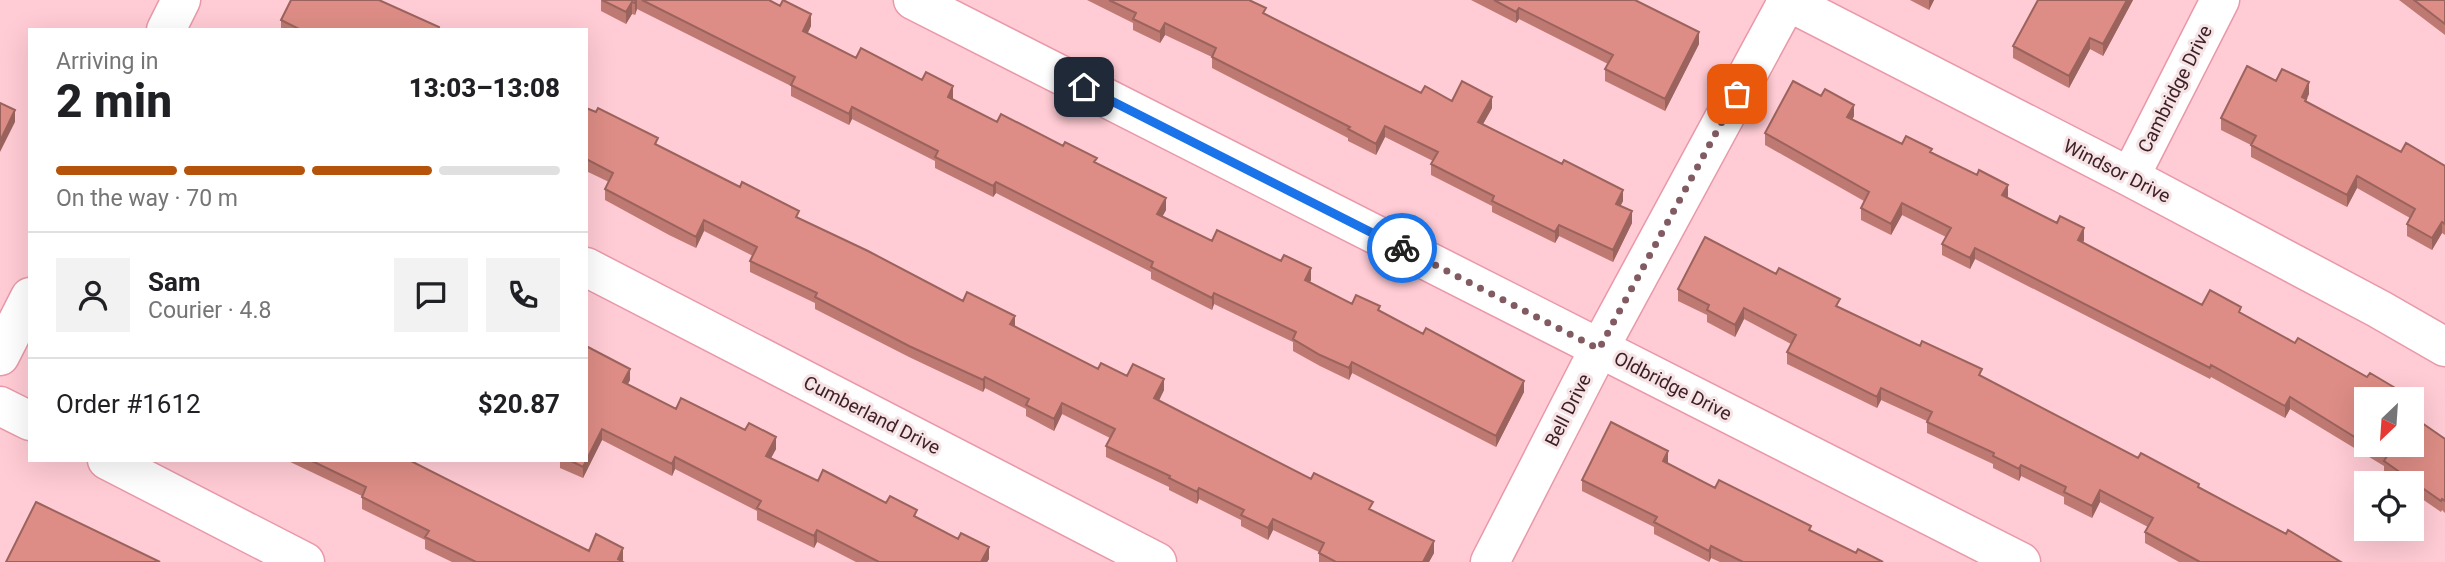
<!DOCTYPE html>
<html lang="en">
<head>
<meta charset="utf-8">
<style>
	body { margin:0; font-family:Roboto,sans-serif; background:#f2f2f2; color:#202124; height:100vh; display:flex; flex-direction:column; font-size:26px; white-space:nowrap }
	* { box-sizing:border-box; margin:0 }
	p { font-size:23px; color:#757577 }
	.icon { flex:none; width:38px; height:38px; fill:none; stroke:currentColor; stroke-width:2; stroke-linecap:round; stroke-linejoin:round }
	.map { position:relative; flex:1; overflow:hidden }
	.details { position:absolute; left:28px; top:28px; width:560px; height:434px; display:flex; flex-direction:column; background:#fff; border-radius:0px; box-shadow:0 7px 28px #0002 }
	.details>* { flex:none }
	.needle { width:46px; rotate:205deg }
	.buttons { position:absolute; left:2354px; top:387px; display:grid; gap:14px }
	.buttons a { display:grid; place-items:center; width:70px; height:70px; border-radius:0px; background:#fff; box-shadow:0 7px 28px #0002; font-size:35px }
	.pin { position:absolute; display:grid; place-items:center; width:60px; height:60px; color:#fff; margin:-30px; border-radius:14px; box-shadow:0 4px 10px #0006 }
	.courier { position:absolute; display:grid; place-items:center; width:70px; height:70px; margin:-35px; border:5px solid #1a73e8; border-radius:50%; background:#fff; color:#222; box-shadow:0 2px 9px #0007 }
	.head em { font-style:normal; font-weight:800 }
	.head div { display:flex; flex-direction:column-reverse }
	.head { display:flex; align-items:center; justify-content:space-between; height:119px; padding:0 28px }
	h1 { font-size:46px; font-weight:800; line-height:52px }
	.bar { display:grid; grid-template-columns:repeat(4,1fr); gap:10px 7px; align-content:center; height:84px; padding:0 28px }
	.bar i { height:9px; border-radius:5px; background:#e0e0e0 }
	.bar .active { background:#b45309 }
	.bar p { grid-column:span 4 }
	.line { display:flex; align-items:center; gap:18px; padding:0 28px; border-top:2px solid #e0e0e0 }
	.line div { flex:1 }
	.round { display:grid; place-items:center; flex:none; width:74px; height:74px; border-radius:0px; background:#f2f2f2 }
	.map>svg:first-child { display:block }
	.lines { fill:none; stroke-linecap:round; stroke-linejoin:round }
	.minor-casing { stroke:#e998a8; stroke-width:41 }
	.minor { stroke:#fff; stroke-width:38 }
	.wall { fill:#be7972 }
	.shaded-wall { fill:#9b635d }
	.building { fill:#dd8d85; stroke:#9b635d; stroke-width:2 }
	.done { stroke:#825b62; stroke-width:7; stroke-dasharray:0 12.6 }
	.route { stroke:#1a73e8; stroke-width:9 }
	.labels { text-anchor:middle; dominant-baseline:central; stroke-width:6; stroke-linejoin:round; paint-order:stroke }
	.street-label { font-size:19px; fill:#3e1e25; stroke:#f5e3e6 }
</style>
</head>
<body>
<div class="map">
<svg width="2445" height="562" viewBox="0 0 2445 562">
	<rect width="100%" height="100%" fill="#ffcbd4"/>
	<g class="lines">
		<!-- minor casing -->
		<g class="minor-casing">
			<path id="minor" d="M913,0L2021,562
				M1785,0L2130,177L2379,309L2445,347
				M166,30L181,0
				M2130,177L2220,0
				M586,267L1157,562
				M0,356L30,297
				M0,406L30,421
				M107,460L305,562
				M1490,562L1599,349L1788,0"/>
		</g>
		<!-- minor -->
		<use href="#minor" class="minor"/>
	</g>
	<!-- wall -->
	<path class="wall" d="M601,0H769L811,26L807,34L856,58L953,98V99L997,122L1097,163L1166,210L1162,217L1212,241L1311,280L1309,282L1352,304L1380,311L1524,392L1496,447L1352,373L1349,380L1320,366L1293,351V342L1214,304L1212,310L1151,279V272L996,193L993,197L935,168V161L852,119L849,125L791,96V86L637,9L635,15L632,14L626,24L601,11Z
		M1087,0H1249L1266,15L1421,93L1452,101L1492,108L1483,124L1623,201L1620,206L1632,223L1613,262L1559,236L1555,243L1492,212V206L1431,175V164L1433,161L1385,137L1376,155L1348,141V138L1212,68V57L1165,35L1160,43L1133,30V23Z
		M1471,0H1635L1699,44L1665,111L1605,81V69L1608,64L1519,19L1516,23Z
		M1910,0H1934L1929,10Z
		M2038,0H2133L2103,56L2090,49L2069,88L2013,58V46Z
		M2399,0H2445V35Z
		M281,20L439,30H281Z
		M2276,81L2309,94L2306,102L2401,152L2445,166V235L2442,233L2432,250L2407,236V224L2410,218L2357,188L2347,207L2251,157V145L2221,130V118Z
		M1821,96L1854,116L1852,120L1902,144L1932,152L2008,196L2007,198L2084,240L2083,243L2202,305L2241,313L2397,399H2366V444H2412L2445,439V513L2442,510L2441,512L2412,492V483H2399L2384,472V466L2290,409L2285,418L2211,377L2210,379L1975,259L1970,269L1942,255V244L1946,237L1902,215L1891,235L1861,220V208L1864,201L1765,145V133Z
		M586,108L799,218L1098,369L1127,376L1164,390L1159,401L1373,511L1434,553L1429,562H1319V552L1273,530L1268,540L1241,526V520L1199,499L1197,504L1169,490V487L1106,457V446L1110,438L1062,414L1054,431L1026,416V409L985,388L983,392L909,357L815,309V303L750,272V261L753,256L704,231L696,248L669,235L605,200V189L609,182L586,171Z
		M1678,289L1840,307L1982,377L2048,412L2138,458L2199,488L2341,562H2179L2145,543V532L2148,527L2100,502L2092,518L2064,504V497L2021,476L2019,481L1993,468V464L1927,433V421L1881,400L1877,408L1787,364V352L1791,344L1744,319L1735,337L1707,322V315L1678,301Z
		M586,346L630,380L628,384L676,409L776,449L771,458L818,481L886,503L917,518L989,559L987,562H856L817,542L814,548L757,520V511L675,469L672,476L602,440L583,478L560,468V460H586Z
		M286,460H409L589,551L623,559V562H452L425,549V540L362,509V496Z
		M1668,462V464L1715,488L1811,530L1856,553L1883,562H1720L1711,558L1709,562L1654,534V527L1582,491V480Z"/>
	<!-- shaded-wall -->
	<path class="shaded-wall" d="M636,0H637V9L635,15V3Z
		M1929,0H1934L1929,10Z
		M2127,0H2133L2103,56V44Z
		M632,2V14L626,24V12Z
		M1519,8V19L1516,23V12Z
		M811,14V26L803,43V31Z
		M1165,23V35L1160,43V32Z
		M1699,32V44L1665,111V99Z
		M2090,38V49L2069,88V76Z
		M2309,82V94L2306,99V110L2302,97Z
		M953,86V98L948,108V97Z
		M1492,97V108L1478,133V122Z
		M1854,105V116L1847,129V117Z
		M852,107V119L849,125V114Z
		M15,110V122L0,152V141Z
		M1385,126V137L1376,155V144Z
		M2357,176V188L2347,207V195Z
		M996,182V193L993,197V186Z
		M2008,185V196L2002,207V195Z
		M1623,190V201L1616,215V204Z
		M1166,198V210L1157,226V214Z
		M1902,203V215L1891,235V224Z
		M1632,211V223L1613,262V250Z
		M704,220V231L696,248V237Z
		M2442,222V233L2432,250V238Z
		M1559,225V236L1555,243V232Z
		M2084,228V240L2078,252V240Z
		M1975,248V259L1970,269V258Z
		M1311,268V280L1305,292V280Z
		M1214,293V304L1212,310V298Z
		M1744,308V319L1735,337V325Z
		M1015,316V327L1010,324Z
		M1352,362V373L1349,380V368Z
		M630,369V380L623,393V382Z
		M985,377V388L983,392V380Z
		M1164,379V390L1154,410V398Z
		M1524,381V392L1496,447V436Z
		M1881,388V400L1877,408V397Z
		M2397,389V399H2391Z
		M2290,397V409L2285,418V406Z
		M1062,403V414L1054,431V419Z
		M602,429V440L583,478V467Z
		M776,437V449L766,467V456Z
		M1668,451V462L1663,473V461Z
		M675,457V469L672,476V464Z
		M2021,465V476L2019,481V469Z
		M1199,488V499L1197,504V492Z
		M2100,490V502L2092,518V506Z
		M1273,519V530L1268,540V528Z
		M817,530V542L814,548V536Z
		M1434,541V553L1429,562H1423Z
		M1711,546V558L1709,562V551Z
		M989,547V559L987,562H981Z
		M623,548V559L622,562L618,559Z"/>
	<!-- building -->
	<path class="building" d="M291,0H379L439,27L438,30H301L281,20Z
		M602,0H636L635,3L632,2L626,12Z
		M642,0H769L780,6L783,0L811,14L803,31L856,58L861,48L922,80L926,72L953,86L948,97L997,122L1001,114L1063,146L1065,142L1097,158L1094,162L1166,198L1157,214L1212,241L1217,230L1281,261L1284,255L1311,268L1305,280L1352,304L1356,295L1380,306L1378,310L1423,334L1426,328L1524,381L1496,436L1352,362L1349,368L1320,355L1293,339L1296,332L1214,293L1212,298L1151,267L1153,262L996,182L993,186L935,157L938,151L852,107L849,114L791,85L795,77Z
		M1109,0H1249L1266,8L1263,13L1421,93L1425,86L1452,101L1462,81L1492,97L1478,122L1562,164L1564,160L1623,190L1616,204L1632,211L1613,250L1559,225L1555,232L1492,201L1494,196L1431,164L1438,152L1385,126L1376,144L1348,129L1350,127L1212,57L1216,48L1165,23L1160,32L1133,19L1136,13Z
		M1494,0H1635L1699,32L1665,99L1605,69L1613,55L1519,8L1516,12Z
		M2038,0H2127L2103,44L2090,38L2069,76L2013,46Z
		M2414,0H2445V24Z
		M2247,66L2276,81L2282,69L2309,82L2302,97L2306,99L2305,101L2401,152L2406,143L2445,166V224L2442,222L2432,238L2407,224L2415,209L2357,176L2347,195L2251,145L2256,136L2221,118Z
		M1793,81L1821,96L1825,89L1854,105L1847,117L1902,144L1906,136L1932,149L1930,152L1977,175L1979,170L2008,185L2002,195L2057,223L2060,216L2084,228L2078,240L2202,305L2210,290L2241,307L2239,312L2295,343L2298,338L2367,377L2370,373L2397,389L2391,399H2366V444L2290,397L2285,406L2211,365L2210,368L1975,248L1970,258L1942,244L1951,228L1902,203L1891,224L1861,208L1869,192L1765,133Z
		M0,103L15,110L0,141Z
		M586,108L596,112L598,108L658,138L655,144L740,187L742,182L799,211L796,217L868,251L963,301L967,292L1015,316L1010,324L1098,369L1101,363L1127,376L1133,364L1164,379L1154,398L1311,479L1314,473L1373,502L1369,509L1434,541L1423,562H1336L1319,553L1324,543L1273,519L1268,528L1241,515L1244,510L1199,488L1197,492L1169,478L1170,476L1106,446L1115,429L1062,403L1054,419L1026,405L1029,399L985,377L983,380L909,346L815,297L817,293L750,261L757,247L704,220L696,237L605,189L613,173L586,159Z
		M1705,237L1776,274L1779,268L1840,299L1836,306L1920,346L1922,341L1982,369L1979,375L2138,458L2141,453L2199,484L2198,487L2286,534L2288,530L2341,562H2200L2145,532L2153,518L2100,490L2092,506L2064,492L2066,487L2021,465L2019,469L1993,456L1994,453L1927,422L1932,412L1881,388L1877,397L1787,352L1796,335L1744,308L1735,325L1707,310L1709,305L1678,289Z
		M586,346L630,369L623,382L676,409L681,398L745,430L749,423L776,437L766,456L818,481L823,470L886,503L890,496L917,510L914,516L958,539L961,533L989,547L981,562H879L817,530L814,536L757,508L761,501L675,457L672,464L602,429L583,467L569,460H586Z
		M2412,416L2445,439V501L2442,499L2441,501L2384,461L2387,456L2367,444H2412Z
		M1611,422L1668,451L1663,461L1715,488L1719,480L1811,526L1809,530L1856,553L1858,549L1883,562H1743L1711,546L1709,551L1654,522L1657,517L1582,480Z
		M310,460H409L589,551L596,534L623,548L618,559L623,562H476L425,537L429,531L362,497L366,487Z
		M36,502L160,562H6Z"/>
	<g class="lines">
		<!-- done -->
		<path class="done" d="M1402,248L1599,349L1737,94"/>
		<!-- route -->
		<path class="route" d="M1084,87L1402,248"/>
	</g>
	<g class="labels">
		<!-- street labels -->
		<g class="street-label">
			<text transform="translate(2175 89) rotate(-63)">Cambridge Drive</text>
			<text transform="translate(2117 171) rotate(27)">Windsor Drive</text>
			<text transform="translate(1673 386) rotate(27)">Oldbridge Drive</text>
			<text transform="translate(1568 410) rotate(-63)">Bell Drive</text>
			<text transform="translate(872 415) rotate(27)">Cumberland Drive</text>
		</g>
	</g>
</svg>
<div class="buttons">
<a><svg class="needle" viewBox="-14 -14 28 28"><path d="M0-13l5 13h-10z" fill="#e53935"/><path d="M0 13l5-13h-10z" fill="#757577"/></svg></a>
<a><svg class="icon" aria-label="locate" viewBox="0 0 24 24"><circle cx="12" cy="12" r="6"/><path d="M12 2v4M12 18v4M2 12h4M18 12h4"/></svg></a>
</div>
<div class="pin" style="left:1737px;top:94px;background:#ea580c"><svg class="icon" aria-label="bag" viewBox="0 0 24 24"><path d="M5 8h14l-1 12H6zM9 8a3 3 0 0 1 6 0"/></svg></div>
<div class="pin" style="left:1084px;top:87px;background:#1f2937"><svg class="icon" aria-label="home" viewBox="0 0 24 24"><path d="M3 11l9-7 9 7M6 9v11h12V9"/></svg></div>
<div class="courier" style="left:1402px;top:248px"><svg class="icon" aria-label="bike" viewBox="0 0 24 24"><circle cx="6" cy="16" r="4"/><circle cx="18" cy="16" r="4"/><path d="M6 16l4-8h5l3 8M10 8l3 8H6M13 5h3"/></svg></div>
<section class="details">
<div class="head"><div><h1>2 min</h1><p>Arriving in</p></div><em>13:03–13:08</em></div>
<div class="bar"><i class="active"></i><i class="active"></i><i class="active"></i><i></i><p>On the way · 70 m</p></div>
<div class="line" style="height:126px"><a class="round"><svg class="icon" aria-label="person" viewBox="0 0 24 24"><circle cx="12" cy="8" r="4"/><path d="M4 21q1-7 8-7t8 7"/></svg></a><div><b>Sam</b><p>Courier · 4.8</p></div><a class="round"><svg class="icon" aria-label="chat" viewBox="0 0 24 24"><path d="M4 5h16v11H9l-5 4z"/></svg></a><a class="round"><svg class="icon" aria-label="phone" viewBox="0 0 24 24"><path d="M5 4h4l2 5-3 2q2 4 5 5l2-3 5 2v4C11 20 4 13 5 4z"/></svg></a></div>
<div class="line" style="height:91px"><div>Order #1612</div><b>$20.87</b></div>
</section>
</div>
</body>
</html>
